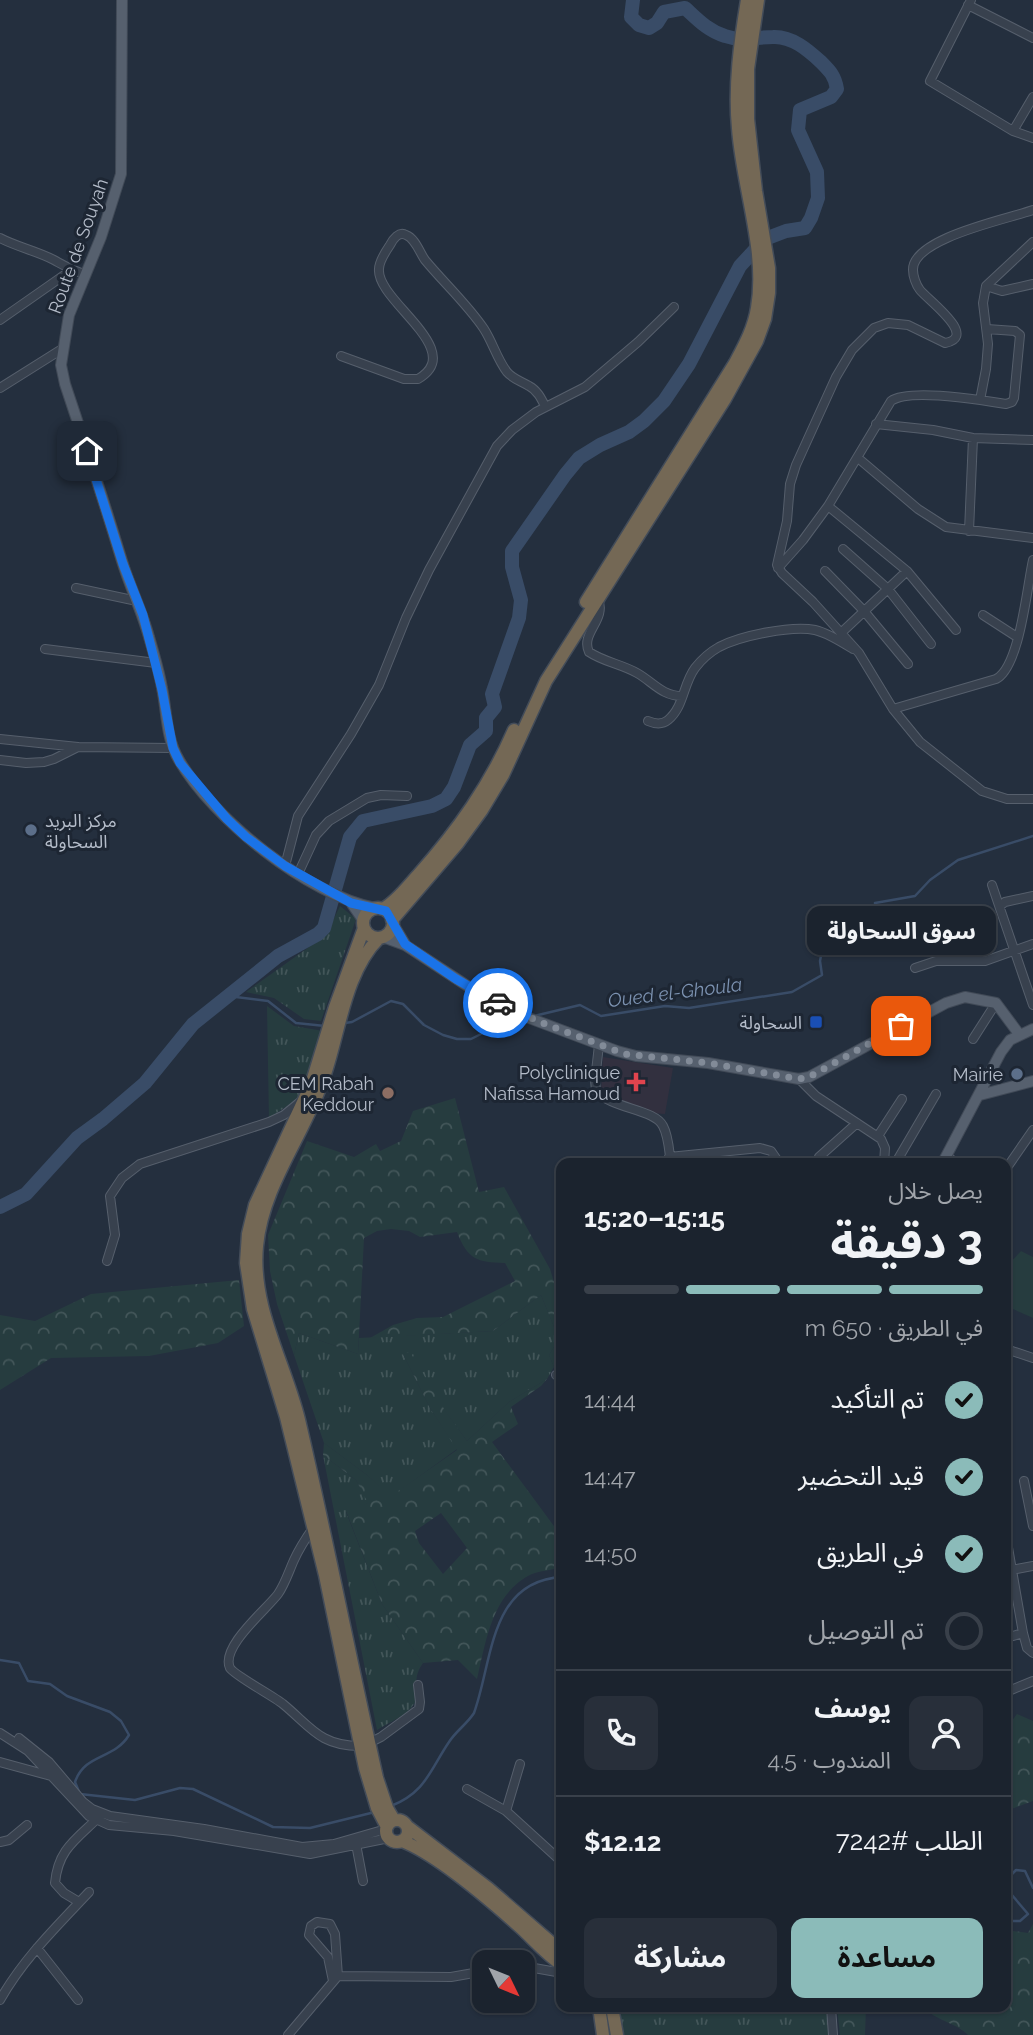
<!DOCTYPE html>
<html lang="ar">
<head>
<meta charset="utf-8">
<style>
	body { margin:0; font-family:Raleway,"Noto Sans Arabic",sans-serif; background:#282f3a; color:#f1f3f6; direction:rtl; height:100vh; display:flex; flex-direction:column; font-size:26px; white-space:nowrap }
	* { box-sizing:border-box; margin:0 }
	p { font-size:23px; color:#a0a4aa }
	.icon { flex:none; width:38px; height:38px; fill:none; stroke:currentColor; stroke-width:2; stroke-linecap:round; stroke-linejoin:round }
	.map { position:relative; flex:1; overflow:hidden; direction:ltr }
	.details { position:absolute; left:556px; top:1158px; width:455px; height:854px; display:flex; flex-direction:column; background:#1b232e; border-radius:14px; box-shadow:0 2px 5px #0004,0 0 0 2px #39404a; direction:rtl }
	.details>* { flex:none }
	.needle { width:46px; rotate:133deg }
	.buttons { position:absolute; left:472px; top:1950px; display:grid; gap:14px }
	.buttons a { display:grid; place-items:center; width:63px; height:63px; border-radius:14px; background:#1b232e; box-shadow:0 2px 5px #0004,0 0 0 2px #39404a; font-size:35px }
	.pin { position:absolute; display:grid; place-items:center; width:60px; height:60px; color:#fff; margin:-30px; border-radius:14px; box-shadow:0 4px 10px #0006 }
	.courier { position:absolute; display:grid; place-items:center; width:70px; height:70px; margin:-35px; border:5px solid #1a73e8; border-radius:50%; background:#fff; color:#222; box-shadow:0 2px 9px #0007 }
	.bubble { position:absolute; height:49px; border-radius:14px; background:#1b232e; box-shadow:0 2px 5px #0004,0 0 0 2px #39404a; font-size:23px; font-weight:700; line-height:49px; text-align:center; direction:rtl }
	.overview em { font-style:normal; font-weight:700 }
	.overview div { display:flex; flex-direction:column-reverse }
	.overview { display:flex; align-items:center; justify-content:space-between; height:119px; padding:0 28px }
	h1 { font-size:46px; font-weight:700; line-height:52px }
	.bar { display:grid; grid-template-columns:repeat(4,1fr); gap:10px 7px; align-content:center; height:84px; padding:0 28px }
	.bar i { height:9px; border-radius:5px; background:#39404a }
	.bar .current { background:#8bbbb9 }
	.bar p { grid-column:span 4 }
	.line { display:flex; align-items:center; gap:18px; padding:0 28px; border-top:2px solid #39404a }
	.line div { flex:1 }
	.round { display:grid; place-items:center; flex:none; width:74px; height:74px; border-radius:14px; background:#282f3a }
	ol { padding:0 28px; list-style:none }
	li { display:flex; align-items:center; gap:21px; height:77px }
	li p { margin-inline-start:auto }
	li .icon { padding:7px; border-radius:50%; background:#8bbbb9; color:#111; stroke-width:4 }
	li:last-child { color:#a0a4aa }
	li i { width:38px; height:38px; border:4px solid #39404a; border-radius:50% }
	.cta { display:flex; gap:14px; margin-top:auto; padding:14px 28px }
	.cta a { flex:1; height:80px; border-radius:14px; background:#8bbbb9; color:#111; font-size:28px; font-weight:700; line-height:80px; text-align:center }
	.cta a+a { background:#282f3a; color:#f1f3f6 }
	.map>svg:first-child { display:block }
	.medical { fill:#32303f }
	.grass { fill:url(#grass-tufts) }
	.forest { fill:url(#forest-crowns); fill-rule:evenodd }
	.pitch { fill:#263c3f }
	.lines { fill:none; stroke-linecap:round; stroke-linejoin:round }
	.stream { stroke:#394c67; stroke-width:2.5 }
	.river { stroke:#394c67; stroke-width:14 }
	.minor-casing { stroke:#565f6c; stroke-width:10 }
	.major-casing { stroke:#414a57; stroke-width:12 }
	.highway-casing { stroke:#434c59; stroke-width:15 }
	.minor { stroke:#38414e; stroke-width:8 }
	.major { stroke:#56606e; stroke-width:10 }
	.highway { stroke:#746855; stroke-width:12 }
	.done { stroke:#828b98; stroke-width:7; stroke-dasharray:0 12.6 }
	.route { stroke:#1a73e8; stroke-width:9 }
	.service-dot { fill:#5c6f8a; stroke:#1d2633; stroke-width:2.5 }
	.transit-dot { fill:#1a4fb4; stroke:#1d2633; stroke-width:2.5 }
	.health-dot { fill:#e0444e; stroke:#1d2633; stroke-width:2.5 }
	.education-dot { fill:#8d6e63; stroke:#1d2633; stroke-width:2.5 }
	.labels { text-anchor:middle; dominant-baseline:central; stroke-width:6; stroke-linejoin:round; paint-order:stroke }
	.street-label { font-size:18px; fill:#b4bcc9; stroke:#1d2633 }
	.poi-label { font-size:18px; fill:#b4bcc9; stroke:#1d2633; text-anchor:end }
	.water-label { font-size:19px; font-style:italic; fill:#7c92b1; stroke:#1d2633 }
</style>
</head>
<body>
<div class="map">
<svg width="1033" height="2035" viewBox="0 0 1033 2035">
	<defs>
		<pattern id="grass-tufts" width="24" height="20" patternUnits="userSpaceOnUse" patternTransform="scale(1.75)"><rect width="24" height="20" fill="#263c3f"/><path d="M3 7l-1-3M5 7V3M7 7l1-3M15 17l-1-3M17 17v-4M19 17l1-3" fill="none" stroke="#435659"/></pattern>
		<pattern id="forest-crowns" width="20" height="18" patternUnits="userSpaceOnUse" patternTransform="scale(1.75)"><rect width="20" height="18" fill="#263c3f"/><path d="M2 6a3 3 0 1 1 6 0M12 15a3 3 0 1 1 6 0" fill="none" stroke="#435659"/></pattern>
	</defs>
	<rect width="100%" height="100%" fill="#242f3e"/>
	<!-- medical -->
	<path class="medical" d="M603,1057L673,1068L665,1114L633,1112L601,1092Z"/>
	<!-- grass -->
	<path class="grass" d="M340,906L356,919L321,1021L304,1019L274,998L246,992L326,935Z
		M267,1006L294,1026L323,1031L299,1098L269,1118Z
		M541,1295L559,1339L549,1355L554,1367L547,1379L509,1402L467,1441L403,1354L430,1408L457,1449L391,1497L367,1475L324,1443L294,1355L299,1333L358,1354L359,1338L493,1331Z
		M323,1455L356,1480L369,1503L346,1512L382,1604L423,1663C411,1680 420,1687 415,1702C410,1714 388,1723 377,1730Z
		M604,2007H826L829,2035H610Z"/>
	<!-- forest -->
	<path class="forest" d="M455,1098L479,1192L504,1187L550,1269L562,1308V1364L554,1367L549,1355L559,1339L541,1295L493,1331L370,1338L393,1325L417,1318L443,1317L515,1281L505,1263C477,1262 468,1260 457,1232L420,1237L409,1231L391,1229L377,1231L364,1238L358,1354L299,1333L294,1355L277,1304L270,1271L268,1235L307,1141L354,1157L376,1144L380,1151L401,1141L413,1111Z
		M239,1280L244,1326L218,1343L149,1356L51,1358L0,1390V1315L35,1321L91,1294Z
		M410,1352L446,1412L467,1441L509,1402L547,1379L541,1386L511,1407L518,1424L492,1442L562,1537V1555L557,1557L559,1568C551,1570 540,1571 532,1574C492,1593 486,1641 477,1679L458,1660L423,1663L382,1604L346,1511L368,1503L356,1480L323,1455L324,1443L367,1475L391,1496L457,1450L430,1408L403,1354ZM441,1513L467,1548L443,1574L419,1543L415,1531Z
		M1017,1714L1033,1721V1801L1006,1811V1729Z
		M1033,1924V2035H968C955,2022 936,2021 923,2007H1006V1930L1028,1933Z
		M837,2007H866L865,2035H840Z"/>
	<!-- pitch -->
	<path class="pitch" d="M1021,1251L1033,1257V1318L1006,1306V1267Z"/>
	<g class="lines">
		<!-- stream -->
		<path class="stream" d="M228,996L268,1001L296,1023L325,1026
			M534,1016L580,1005L601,1016L665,1006L689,1008L792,992L822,975L820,961L824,940L832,944L842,940L878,920L875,903L915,896L930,880L958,860L1033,836
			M345,1023L352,1022L391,1001L403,1004L424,1025L443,1035L457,1039H471L483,1033L525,1020
			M0,1660L19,1663L28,1681L50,1684L67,1696L110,1712L121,1721L129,1735C114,1760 85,1753 75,1782L80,1794L135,1800L180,1788L193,1789L273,1827L310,1828L375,1812
			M391,1806C426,1792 430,1770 449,1742C456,1731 467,1724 474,1713C493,1661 489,1581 562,1577
			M1006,1885L1008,1878L1016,1870L1025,1871L1033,1888
			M1006,1888L1028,1914L1020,1921H1006"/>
		<!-- river -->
		<path class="river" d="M0,1207L26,1194L77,1138L103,1119L145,1083L193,1024L278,956L318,934L324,928L350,837L363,821L432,806L446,799L454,787L470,745L486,731V718L495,707L492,694L519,618L521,600L512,567V551L565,475L579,458L600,445L629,432L644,421L664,401L689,364L740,266L765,239L786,231L805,228L811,218L818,198L817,172L798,130L800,110L831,97L837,89C835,76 830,71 821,62C808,50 792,36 773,37C756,37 742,42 725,36C708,31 697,19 685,8L664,12L657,23L649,28L639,25L631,17L633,0"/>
		<!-- minor casing -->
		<g class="minor-casing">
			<path id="minor" d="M971,0L930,81L1013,131L1033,138
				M968,5L1033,38
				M1013,131L1033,97
				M1033,210C1008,219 912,238 913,270C913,276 916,285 920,290C928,300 979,337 945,343L908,325L888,323L874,328L852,350L836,377L796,465L790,484L787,521L777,565L782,573L813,602L859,653L893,709L920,742L982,791L1007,799H1033
				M0,238C17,247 37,251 54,260C65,266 73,271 85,274
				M986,286L1002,291L1033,284
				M0,320L70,271
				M341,356L404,379H418C468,350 376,301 379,269C379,261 386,251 390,245C393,239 399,231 406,235C415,238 420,253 425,260C444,283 468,305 484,329C493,343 497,359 507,372C513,379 521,381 529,386C537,390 541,398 545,406
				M0,388L62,349
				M980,400L986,369L988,344L983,303L986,286L1033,242
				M876,424L933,430L973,438L1033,440
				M858,458L918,509L946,527L1033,538
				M828,506L907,571L956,630
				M969,531L973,438
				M843,549L888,589L931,644
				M778,568L803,540L828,506L891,401C909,388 982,400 1006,404L1012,402L1014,398L1020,335L1015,331L987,329
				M825,571L864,611L908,664
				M76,588L137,601
				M598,599C607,620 580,633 589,652C604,662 621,664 637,673C653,682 662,696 682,696
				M983,615L1017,637
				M842,632L907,571
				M45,649L156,663
				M893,709L996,679C1020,667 1027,586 1033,560
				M648,721C655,724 662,725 668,720C684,707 683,684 695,668C702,659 710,652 719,647C740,636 792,625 815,630C828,633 842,642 853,649
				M0,739L78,747
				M0,760L26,763L44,762L54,759L78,747L173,748
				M285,866L298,816L351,734L379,685L406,618L429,570L497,446L512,430L536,412L585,387L638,342L674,307
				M298,874L316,835L329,821L367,798L381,795L407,796
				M992,885L1033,1005
				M1001,905L1005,902L1033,896
				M915,968L936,961H985L1033,944
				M973,1039L996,1003
				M599,1045L595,1080L596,1091C612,1109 655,1109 663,1126C669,1137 669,1152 671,1164
				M799,1079L816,1096L881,1139L885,1148L884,1164
				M878,1136L902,1099
				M946,1156L958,1164
				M669,1157L760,1148L771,1151L780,1164
				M816,1164L819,1157L857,1123
				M895,1164L936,1094
				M1006,1169L1033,1130
				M107,1261L115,1235L110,1196L122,1178L140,1164L269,1122L284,1115L300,1102
				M1006,1349L1033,1358
				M556,1375L562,1374
				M1024,1481L1033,1526
				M313,1528C306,1538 299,1549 294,1560C289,1571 285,1584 278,1594C267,1609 220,1647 230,1668C234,1675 273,1696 283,1704C311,1727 320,1746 360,1746
				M1006,1536L1023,1633L1027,1648L1033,1653
				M1006,1571L1033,1566
				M1006,1638L1023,1633
				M1006,1692L1033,1681
				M0,1733L28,1751L89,1816L109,1825L174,1831L310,1854L389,1838
				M19,1738L49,1762L83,1802L92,1809L110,1816L204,1829L302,1847L334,1844L386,1829
				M369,1743L381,1737L419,1709L420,1702L418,1685
				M0,1762L51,1776
				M467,1789L506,1811L562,1862
				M506,1811L520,1764
				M0,1842L9,1840L27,1825
				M356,1844L363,1881
				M79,1902L64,1893L55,1883C58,1850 75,1840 98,1818
				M37,1948L78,2000
				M523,1966L562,1973
				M333,1981L328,1957L309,1935L311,1926L317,1922L330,1924L335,1934L338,1976
				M0,2000C23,1959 57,1926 89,1892
				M831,2007L833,2035
				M288,2035L338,1976L451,1977L485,1971"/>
		</g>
		<!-- major casing -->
		<g class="major-casing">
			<path id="major" d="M122,0L121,174L101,237L69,315L61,365L65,384C85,443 104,502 122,561C130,587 142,611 149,637C154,654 159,671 162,688C167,712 166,739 179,760C213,819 308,895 375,908
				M352,904L363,920
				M393,924L405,944
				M383,937L405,945L472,989L521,1015L617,1051L636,1056L708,1063L799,1079L809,1077L946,1003L965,997L996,1003L1019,1034
				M980,1095L1033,1081
				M942,1164L1001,1052L1010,1040L1033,1029"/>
		</g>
		<!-- highway casing -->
		<g class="highway-casing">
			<path id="highway" d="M586,602L735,363C744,346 754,328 757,308C767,251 742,186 738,128C734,86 740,42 747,0
				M363 923a15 15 0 1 1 30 0a15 15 0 1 1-30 0Z
				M383,909C397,901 407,887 418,875C458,830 490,785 514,730
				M392,920L458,843L482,810L503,775L546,681L725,399L757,341L765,319L769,293V268L756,191L748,119V69L758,0
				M364,928L335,1007L311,1085L255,1205L248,1234L246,1263L253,1309L286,1417L325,1575L365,1768L377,1808L387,1827
				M379,938C345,972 340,1030 325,1074C306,1133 263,1183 257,1246C251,1307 285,1363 299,1420C327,1539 350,1659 377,1778L387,1808L394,1820
				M386 1831a11 11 0 1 1 22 0a11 11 0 1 1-22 0Z
				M408,1827L488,1888L562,1952
				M402,1841C438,1855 492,1902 521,1928C535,1941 546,1954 562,1965
				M599,2007L603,2035
				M612,2007L617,2035"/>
		</g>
		<!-- minor -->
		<use href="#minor" class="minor"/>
		<!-- major -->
		<use href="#major" class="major"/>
		<!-- highway -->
		<use href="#highway" class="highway"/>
	</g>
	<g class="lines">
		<!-- done -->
		<path class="done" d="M498,1003L540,1022L625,1054L708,1063L799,1079L809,1077L901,1026"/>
		<!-- route -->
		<path class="route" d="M87,451L123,564L143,615L162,690L173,748L180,763L227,819L246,837L285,866L351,903L386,911L405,944L456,979L498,1003"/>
	</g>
	<!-- markers -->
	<g class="service-dot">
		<circle cx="31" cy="830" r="7"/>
		<circle cx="1017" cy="1074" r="7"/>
	</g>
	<rect class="transit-dot" x="809" y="1015" width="14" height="14" rx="3.5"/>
	<path class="health-dot" d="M632.5 1071.5h7v7h7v7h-7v7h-7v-7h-7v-7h7z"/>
	<circle class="education-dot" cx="388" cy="1093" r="7"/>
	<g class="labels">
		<!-- street labels -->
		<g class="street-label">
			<text transform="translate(78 246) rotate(-70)">Route de Souyah</text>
		</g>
		<!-- poi labels -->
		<g class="poi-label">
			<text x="45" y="820" text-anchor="start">مركز البريد<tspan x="45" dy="21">السحاولة</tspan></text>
			<text x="802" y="1022">السحاولة</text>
			<text x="620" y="1072">Polyclinique<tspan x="620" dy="21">Nafissa Hamoud</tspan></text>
			<text x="1003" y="1074">Mairie</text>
			<text x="374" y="1083">CEM Rabah<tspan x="374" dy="21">Keddour</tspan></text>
		</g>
		<!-- water labels -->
		<g class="water-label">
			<text transform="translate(675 992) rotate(-7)">Oued el-Ghoula</text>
		</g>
	</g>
</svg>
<div class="buttons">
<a><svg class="needle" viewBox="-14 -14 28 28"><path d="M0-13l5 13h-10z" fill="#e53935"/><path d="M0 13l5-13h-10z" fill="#a0a4aa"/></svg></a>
</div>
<div class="pin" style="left:901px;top:1026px;background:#ea580c"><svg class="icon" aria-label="bag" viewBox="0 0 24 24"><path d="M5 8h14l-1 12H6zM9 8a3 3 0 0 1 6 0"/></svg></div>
<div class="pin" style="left:87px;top:451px;background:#1f2937"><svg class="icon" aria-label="home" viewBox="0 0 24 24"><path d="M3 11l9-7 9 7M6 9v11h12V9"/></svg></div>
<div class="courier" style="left:498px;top:1003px"><svg class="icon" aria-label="car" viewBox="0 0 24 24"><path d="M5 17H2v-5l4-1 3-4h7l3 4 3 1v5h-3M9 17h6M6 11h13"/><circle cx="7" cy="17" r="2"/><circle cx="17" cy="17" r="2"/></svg></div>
<div class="bubble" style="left:807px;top:906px;width:189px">سوق السحاولة</div>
<section class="details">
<div class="overview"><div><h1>3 دقيقة</h1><p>يصل خلال</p></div><em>15:15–15:20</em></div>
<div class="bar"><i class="current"></i><i class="current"></i><i class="current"></i><i></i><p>في الطريق · 650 m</p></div>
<ol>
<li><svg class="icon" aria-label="check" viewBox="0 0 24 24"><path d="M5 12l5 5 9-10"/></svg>تم التأكيد<p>14:44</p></li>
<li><svg class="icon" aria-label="check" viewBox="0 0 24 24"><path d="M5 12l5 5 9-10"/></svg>قيد التحضير<p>14:47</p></li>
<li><svg class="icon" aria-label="check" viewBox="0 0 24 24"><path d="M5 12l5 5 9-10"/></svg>في الطريق<p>14:50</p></li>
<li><i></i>تم التوصيل</li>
</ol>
<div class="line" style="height:126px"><a class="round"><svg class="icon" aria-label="person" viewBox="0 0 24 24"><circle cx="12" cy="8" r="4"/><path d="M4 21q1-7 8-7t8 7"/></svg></a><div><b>يوسف</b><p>المندوب · 4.5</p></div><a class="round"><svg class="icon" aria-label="phone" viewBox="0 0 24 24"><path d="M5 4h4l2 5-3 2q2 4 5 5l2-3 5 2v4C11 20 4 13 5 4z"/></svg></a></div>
<div class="line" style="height:91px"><div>الطلب #7242</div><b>$12.12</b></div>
<div class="cta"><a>مساعدة</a><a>مشاركة</a></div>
</section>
</div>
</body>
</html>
